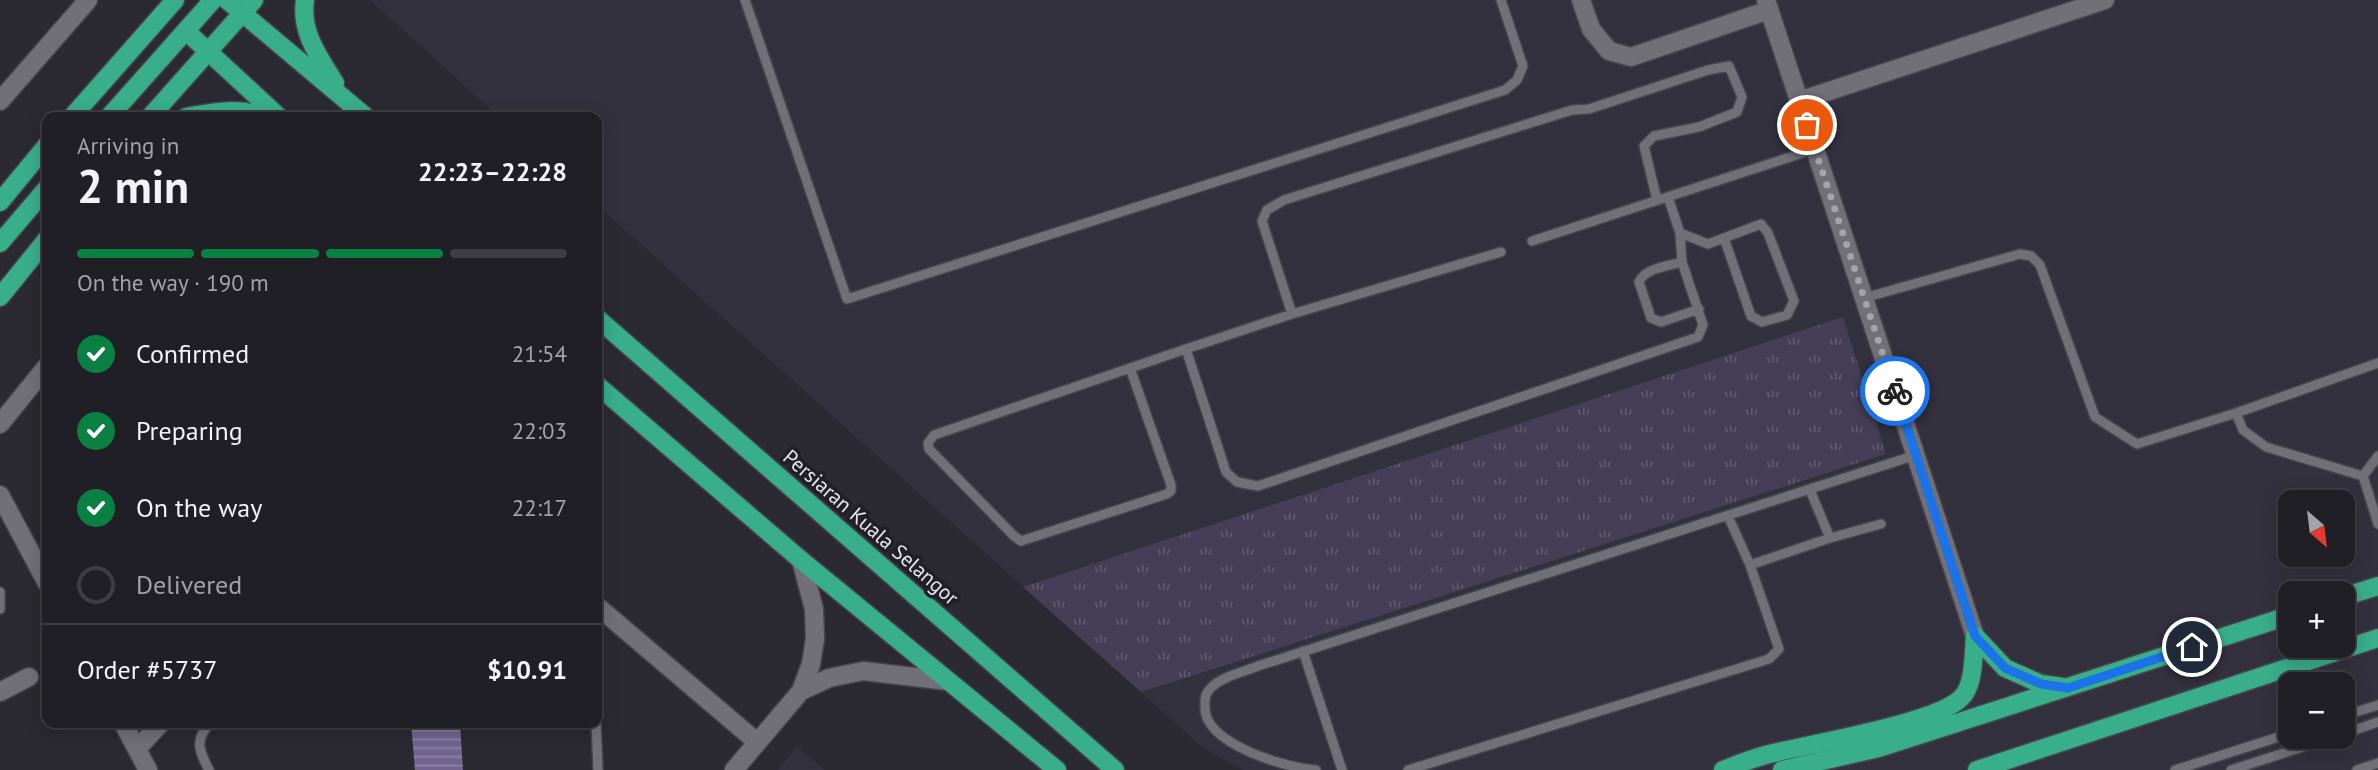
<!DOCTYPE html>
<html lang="en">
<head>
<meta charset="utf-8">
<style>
	body { margin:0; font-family:"PT Sans",sans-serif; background:#2d2c32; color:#f1f3f6; height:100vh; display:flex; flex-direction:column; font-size:26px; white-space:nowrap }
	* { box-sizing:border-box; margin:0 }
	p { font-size:23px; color:#a2a2a7 }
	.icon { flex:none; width:38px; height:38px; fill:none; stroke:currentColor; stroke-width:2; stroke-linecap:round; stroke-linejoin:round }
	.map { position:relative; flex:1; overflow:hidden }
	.sheet { position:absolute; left:42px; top:112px; width:560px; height:616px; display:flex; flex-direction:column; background:#201f25; border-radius:14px; box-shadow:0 4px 18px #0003,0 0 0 2px #3d3d42 }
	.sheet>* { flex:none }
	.needle { width:46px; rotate:152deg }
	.tools { position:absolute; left:2278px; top:490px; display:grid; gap:14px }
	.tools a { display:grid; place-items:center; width:77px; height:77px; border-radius:14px; background:#201f25; box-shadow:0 4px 18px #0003,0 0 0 2px #3d3d42; font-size:35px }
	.pin { position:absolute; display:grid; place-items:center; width:60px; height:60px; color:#fff; margin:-30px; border:4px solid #fff; border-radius:50%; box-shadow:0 2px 7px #0007 }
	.courier { position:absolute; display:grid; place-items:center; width:70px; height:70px; margin:-35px; border:5px solid #1a73e8; border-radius:50%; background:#fff; color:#222; box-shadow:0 2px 9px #0007 }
	.head em { font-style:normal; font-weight:800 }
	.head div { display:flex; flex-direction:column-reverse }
	.head { display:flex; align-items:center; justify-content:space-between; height:119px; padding:0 35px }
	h1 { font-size:46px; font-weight:800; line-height:52px }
	.bar { display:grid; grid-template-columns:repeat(4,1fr); gap:10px 7px; align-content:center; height:84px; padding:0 35px }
	.bar i { height:9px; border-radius:5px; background:#3d3d42 }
	.bar .on { background:#0b8043 }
	.bar p { grid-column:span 4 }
	.line { display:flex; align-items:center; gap:18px; padding:0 35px; border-top:2px solid #3d3d42 }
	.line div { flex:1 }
	ol { padding:0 35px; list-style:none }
	li { display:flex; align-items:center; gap:21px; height:77px }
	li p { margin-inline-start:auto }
	li .icon { padding:7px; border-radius:50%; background:#0b8043; color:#fff; stroke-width:4 }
	li:last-child { color:#a2a2a7 }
	li i { width:38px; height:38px; border:4px solid #3d3d42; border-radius:50% }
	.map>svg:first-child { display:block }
	.built { fill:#34313e; fill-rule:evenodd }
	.grass { fill:url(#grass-tufts) }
	.water { fill:url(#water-rules) }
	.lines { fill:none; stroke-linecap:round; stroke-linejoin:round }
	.service-casing { stroke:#46454b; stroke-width:12 }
	.minor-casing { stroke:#46454b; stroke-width:21 }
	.primary-casing { stroke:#46454b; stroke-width:21 }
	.service { stroke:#716f78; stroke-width:9 }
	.minor { stroke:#716f78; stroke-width:18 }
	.primary { stroke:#39ae8b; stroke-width:18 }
	.done { stroke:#a5a3aa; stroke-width:7; stroke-dasharray:0 12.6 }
	.route { stroke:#1a73e8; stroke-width:9 }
	.labels { text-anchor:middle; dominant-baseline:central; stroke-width:7; stroke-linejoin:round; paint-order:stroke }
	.street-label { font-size:21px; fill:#e7e5eb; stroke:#211f27 }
</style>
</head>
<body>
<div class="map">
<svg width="2378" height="770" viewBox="0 0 2378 770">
	<defs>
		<pattern id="grass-tufts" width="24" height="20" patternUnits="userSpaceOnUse" patternTransform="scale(1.75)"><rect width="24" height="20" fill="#453e56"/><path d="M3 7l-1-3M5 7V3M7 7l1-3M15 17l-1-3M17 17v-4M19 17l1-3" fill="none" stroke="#605a6e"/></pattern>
		<pattern id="water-rules" width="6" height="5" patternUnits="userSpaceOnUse" patternTransform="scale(1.75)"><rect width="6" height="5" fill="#716590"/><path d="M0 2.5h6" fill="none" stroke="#8c82a5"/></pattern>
	</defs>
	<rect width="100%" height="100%" fill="#2b2931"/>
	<!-- built -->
	<path class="built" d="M370,0H2378V770H1243L1203,748L597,205V117H499ZM2291,502H2343V555H2291ZM2291,593H2343V646H2291ZM2291,684H2343V737H2291Z
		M797,746L825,770H778Z"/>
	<!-- grass -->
	<path class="grass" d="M1843,317L1886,454L1141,692L1023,587Z"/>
	<!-- water -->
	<path class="water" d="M411,723H460L463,770H415Z"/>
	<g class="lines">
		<!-- service casing -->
		<g class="service-casing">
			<path id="service" d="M745,0L847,299L1505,90L1517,80L1523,66L1501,0
				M1668,197L1680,233L1708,244L1761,224L1768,233L1794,301L1787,315L1762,322L1751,316L1724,238
				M1532,241L1815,149
				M1501,252L1292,314L1186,349L1226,472L1237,482L1258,486L1698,337L1703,325L1682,262L1680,233
				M1682,262C1668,266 1645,268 1639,282L1651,318L1661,322L1699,309
				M1864,298L2020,254L2031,256L2040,265L2095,417L2137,444L2236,413L2243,430L2266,447L2363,476
				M1292,314L1262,221L1267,210L1284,200L1572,110L1589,109L1708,70L1729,66L1742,97L1737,112L1699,127L1654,136L1644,146L1657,200
				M1130,368L1171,485V491L1167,494L1021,541L1014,536L929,449L928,443L934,435L1186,349
				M2236,413L2378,363
				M2378,456L2363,476L2378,524
				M1728,516L1750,565L1830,538L1810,490
				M1830,538L1881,524
				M0,592V609
				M1303,651L1342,770
				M2343,716L2378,705
				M596,723L598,770
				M2343,734L2378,722
				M209,770C199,750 194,741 210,723
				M1316,770C1287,768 1207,745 1205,709C1205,701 1204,695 1210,689C1220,677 1244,672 1258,666L1916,455
				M1408,770L1769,659L1779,649L1750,565
				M2175,770L2291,733
				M2231,770L2334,737
				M2357,770L2378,763"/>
		</g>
		<!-- minor casing -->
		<g class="minor-casing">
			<path id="minor" d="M1581,0L1591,29L1609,51L1631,57L1769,10
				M1766,0L1975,636
				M0,101L88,0
				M1799,101L2105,0
				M0,424L47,366
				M0,495L47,583
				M597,606L757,742
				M801,691L829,678L863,671L948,681
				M0,692L29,677
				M123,723L148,770
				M137,749L161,723
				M734,770L801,691L811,664L815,639L814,609L801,560"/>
		</g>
		<!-- primary casing -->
		<g class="primary-casing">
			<path id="primary" d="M227,0L366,117
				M305,0C300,32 319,57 335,83
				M186,31L279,117
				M72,117L175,0
				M109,117L213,0
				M150,117L254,0
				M186,117C209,113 240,106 261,117
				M0,202L47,145
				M0,243L47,188
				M0,297L47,239
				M597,318L1115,770
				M597,385L801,560L1057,770
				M2343,597L2378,586
				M1975,636L2005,668L2041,684L2063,687
				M1723,770C1738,764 1754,758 1769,754C1809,744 1937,723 1961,698C1975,685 1973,654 1975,636
				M1782,770L1879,748L2291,615
				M1977,770L2378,638"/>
		</g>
		<!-- service -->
		<use href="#service" class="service"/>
		<!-- minor -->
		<use href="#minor" class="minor"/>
		<!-- primary -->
		<use href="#primary" class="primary"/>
	</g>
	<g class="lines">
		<!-- done -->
		<path class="done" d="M1807,125L1895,391"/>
		<!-- route -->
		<path class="route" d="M1895,391L1975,636L2005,668L2041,684L2068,688L2192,647"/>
	</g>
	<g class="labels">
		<!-- street labels -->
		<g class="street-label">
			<text transform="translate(871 527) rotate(41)">Persiaran Kuala Selangor</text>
		</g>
	</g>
</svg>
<div class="tools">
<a><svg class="needle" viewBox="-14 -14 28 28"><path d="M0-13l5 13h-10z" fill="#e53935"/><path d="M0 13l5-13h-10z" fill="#a2a2a7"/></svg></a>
<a>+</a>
<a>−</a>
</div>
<div class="pin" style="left:1807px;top:125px;background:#ea580c"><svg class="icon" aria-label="bag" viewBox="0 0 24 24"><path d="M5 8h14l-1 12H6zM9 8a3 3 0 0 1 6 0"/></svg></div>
<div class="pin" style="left:2192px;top:647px;background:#1f2937"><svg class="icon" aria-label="home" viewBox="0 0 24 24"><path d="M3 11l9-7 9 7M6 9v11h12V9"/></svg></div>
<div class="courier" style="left:1895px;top:391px"><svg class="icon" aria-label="bike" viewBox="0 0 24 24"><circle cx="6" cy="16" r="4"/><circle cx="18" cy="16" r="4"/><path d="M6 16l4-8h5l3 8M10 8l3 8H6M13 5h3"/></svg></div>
<section class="sheet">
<div class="head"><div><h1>2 min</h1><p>Arriving in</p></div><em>22:23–22:28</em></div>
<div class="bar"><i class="on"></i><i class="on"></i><i class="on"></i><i></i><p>On the way · 190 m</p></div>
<ol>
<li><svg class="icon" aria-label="check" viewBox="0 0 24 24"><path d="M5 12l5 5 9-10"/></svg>Confirmed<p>21:54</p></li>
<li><svg class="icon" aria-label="check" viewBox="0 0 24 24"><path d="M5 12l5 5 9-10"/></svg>Preparing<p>22:03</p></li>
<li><svg class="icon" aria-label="check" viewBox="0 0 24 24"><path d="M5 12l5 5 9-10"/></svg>On the way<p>22:17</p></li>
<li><i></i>Delivered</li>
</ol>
<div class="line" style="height:91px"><div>Order #5737</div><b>$10.91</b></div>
</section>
</div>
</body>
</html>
